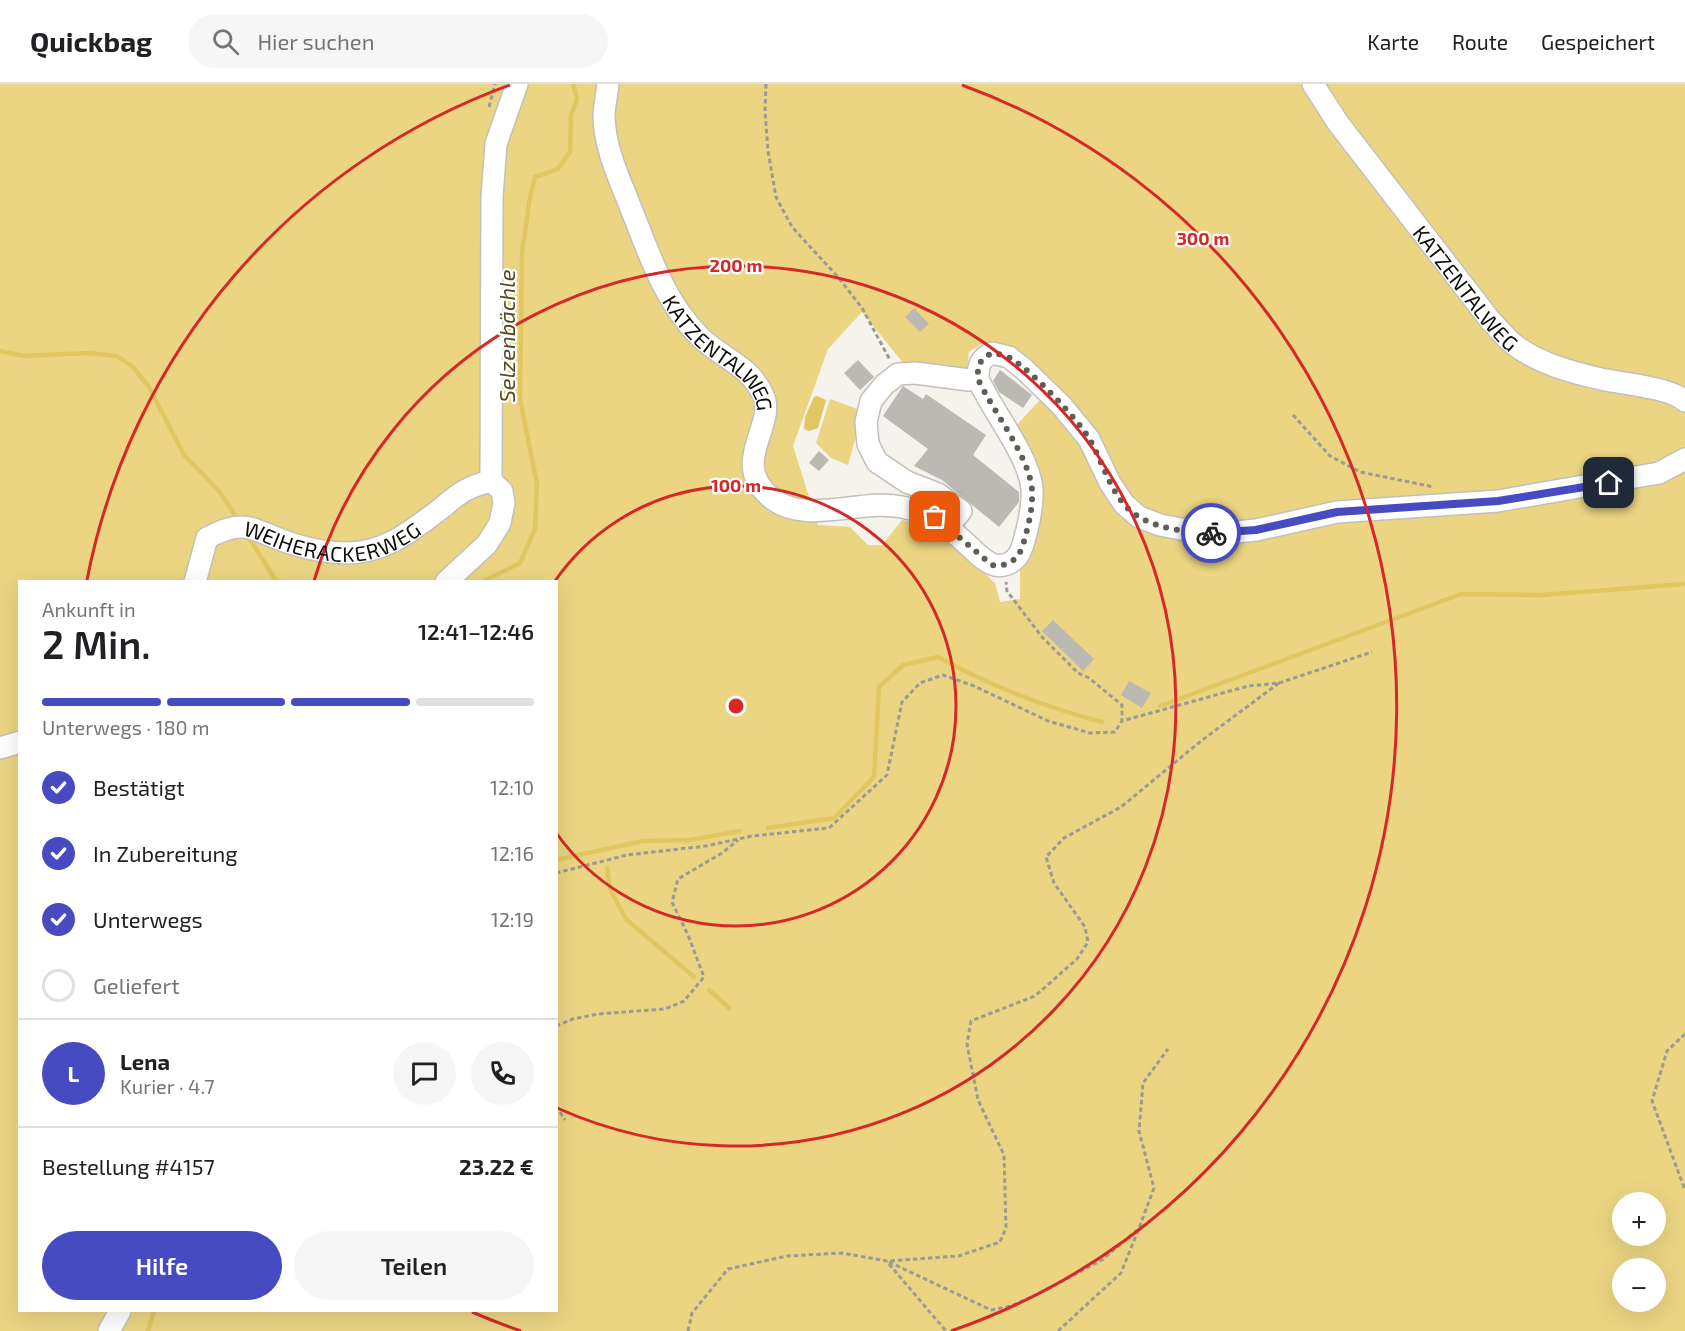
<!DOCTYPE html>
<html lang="de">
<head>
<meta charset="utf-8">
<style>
	body { margin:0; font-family:"Exo 2",sans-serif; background:#f6f6f6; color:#202124; height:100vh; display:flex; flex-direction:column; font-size:22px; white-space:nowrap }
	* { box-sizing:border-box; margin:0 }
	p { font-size:20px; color:#757577 }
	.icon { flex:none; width:33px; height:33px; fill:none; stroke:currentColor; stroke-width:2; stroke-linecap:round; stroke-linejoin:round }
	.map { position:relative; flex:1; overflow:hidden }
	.sheet { position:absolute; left:18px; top:496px; width:540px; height:732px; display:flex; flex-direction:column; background:#fff; border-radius:0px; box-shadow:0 6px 24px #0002 }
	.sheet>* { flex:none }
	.tools { position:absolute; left:1612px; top:1108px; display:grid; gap:12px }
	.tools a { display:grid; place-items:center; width:54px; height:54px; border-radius:50%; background:#fff; box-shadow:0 6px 24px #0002; font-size:30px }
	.pin { position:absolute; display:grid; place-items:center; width:51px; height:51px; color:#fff; margin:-26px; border-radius:12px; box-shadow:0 3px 9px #0006 }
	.courier { position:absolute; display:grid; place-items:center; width:60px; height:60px; margin:-30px; border:4px solid #464bc1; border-radius:50%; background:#fff; color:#222; box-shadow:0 2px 8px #0007 }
	.summary em { font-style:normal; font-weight:600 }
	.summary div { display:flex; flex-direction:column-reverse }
	.summary { display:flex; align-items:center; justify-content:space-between; height:102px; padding:0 24px }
	h1 { font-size:39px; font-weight:600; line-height:45px }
	.bar { display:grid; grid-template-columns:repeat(4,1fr); gap:9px 6px; align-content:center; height:72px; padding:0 24px }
	.bar i { height:8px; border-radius:4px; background:#e0e0e0 }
	.bar .active { background:#464bc1 }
	.bar p { grid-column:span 4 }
	.line { display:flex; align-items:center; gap:15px; padding:0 24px; border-top:2px solid #e0e0e0 }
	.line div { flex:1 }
	.round { display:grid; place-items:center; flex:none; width:63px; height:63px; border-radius:32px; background:#f6f6f6 }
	ol { padding:0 24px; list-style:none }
	li { display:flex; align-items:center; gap:18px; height:66px }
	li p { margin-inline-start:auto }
	li .icon { padding:6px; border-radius:50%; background:#464bc1; color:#fff; stroke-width:4 }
	li:last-child { color:#757577 }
	li i { width:33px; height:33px; border:3px solid #e0e0e0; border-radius:50% }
	.action { display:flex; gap:12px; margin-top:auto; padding:12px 24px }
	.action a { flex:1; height:69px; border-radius:36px; background:#464bc1; color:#fff; font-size:24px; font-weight:600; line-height:69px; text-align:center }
	.action a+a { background:#f6f6f6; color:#202124 }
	header { display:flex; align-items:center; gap:36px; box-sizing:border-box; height:84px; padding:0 30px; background:#fff; border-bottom:2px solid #e0e0e0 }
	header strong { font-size:28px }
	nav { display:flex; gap:33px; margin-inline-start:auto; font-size:21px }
	.search { width:420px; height:54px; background:#f6f6f6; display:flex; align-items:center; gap:15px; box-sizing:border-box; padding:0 21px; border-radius:33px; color:#757577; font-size:22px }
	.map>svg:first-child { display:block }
	.green { fill:#ebd583; fill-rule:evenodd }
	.water { fill:#e1c761 }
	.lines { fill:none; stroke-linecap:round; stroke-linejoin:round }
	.stream { stroke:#e1c761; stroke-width:4.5 }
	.building { fill:#bab9b2 }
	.minor-casing { stroke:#c1c0b9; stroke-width:24 }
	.path { stroke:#9c9a95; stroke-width:3; stroke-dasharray:4.5 3; stroke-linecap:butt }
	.minor { stroke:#fff; stroke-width:21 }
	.done { stroke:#5e5d58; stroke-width:6; stroke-dasharray:0 10.8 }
	.route { stroke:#464bc1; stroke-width:8 }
	.ring { fill:none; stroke:#d62828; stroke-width:3 }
	.labels { text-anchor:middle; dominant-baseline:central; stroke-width:4.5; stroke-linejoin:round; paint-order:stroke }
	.street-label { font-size:21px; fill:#0c0c09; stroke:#fff }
	.water-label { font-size:22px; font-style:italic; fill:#554b20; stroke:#fff }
	.centre { fill:#d62828; stroke:#fff; stroke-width:3 }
	.ring-label { font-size:18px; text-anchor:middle; font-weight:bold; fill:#d62828; stroke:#fff; stroke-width:4.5; stroke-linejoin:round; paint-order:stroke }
</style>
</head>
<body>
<header>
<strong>Quickbag</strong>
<div class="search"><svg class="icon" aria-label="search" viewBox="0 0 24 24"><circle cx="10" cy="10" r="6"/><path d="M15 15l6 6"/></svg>Hier suchen</div>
<nav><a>Karte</a><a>Route</a><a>Gespeichert</a></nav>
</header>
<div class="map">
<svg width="1685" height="1247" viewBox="0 0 1685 1247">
	<rect width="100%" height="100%" fill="#f5f3ec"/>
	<!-- green -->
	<path class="green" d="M0,0H1685V1247H0ZM862,228L908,285L967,286L969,268L981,260L1007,265L1051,304L1011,347L1033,433L1020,484V515L1000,518L995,499L939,446L902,436L882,461H868L850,443L818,441L793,362L828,265ZM20,498H556V1227H20ZM1623,1119H1656V1152H1623ZM1623,1185H1656V1218H1623Z
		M830,315L863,327L848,381L831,374L816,359Z"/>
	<!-- water -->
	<path class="water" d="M817,312L826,316L818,344L809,347L804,345L805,333L814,313Z"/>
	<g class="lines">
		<!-- stream -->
		<path class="stream" d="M0,267L24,272L88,269L117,272L133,283L149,303L184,371L219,407L238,436
			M247,451L275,495L280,498
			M482,498L520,479L535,445L537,400L520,315L522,169L530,113L535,93L558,85L570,68L571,31L577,15L573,0
			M1160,622L1461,510L1542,511L1685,500
			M768,744L834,734L874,693L879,603L903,581L938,573C993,603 1042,622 1102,638
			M556,776L643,757L690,756L740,747
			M607,784L610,805L626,835L694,893
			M709,906L729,924
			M148,1247L154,1227"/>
	</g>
	<!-- building -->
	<path class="building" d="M914,224L929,240L920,248L905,233Z
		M858,276L874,293L860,306L844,289Z
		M1000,286L1032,311L1023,324L999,308L993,297Z
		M903,302L923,315L926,310L986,351L973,371L1019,408V418L999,443L942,396L914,382L928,365L883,332Z
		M819,367L829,376L819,387L809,379Z
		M1053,536L1094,575L1083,587L1042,547Z
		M1129,597L1151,609L1142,624L1121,611Z"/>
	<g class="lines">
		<!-- minor casing -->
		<g class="minor-casing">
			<g id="minor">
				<path id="s1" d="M608,0C607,10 604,22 604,33C605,66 620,96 632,127C650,172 664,216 698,251C719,273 750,281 763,311C777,341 730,377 769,412C803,443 861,414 902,423C933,429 947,442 970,463C976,469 984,477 992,480C1001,484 1011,480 1017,473C1023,466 1024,455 1027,446C1030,433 1033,418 1032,404C1028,370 992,327 978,295C978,281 980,275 992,269L1009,273L1025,286L1061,321L1089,355L1110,399L1124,420L1139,433L1160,441L1197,448L1227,449L1256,446L1337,428L1498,417L1659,389L1685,375"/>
				<path id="s2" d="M1313,0L1338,39L1490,236C1497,243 1504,252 1512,259C1537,279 1570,288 1601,295C1623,300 1669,303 1685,317"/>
				<path d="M491,397L492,113L496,60L517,0"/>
				<path d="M948,443L961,427L938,410L907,398L877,378L868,360L866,338L871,317L884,301L898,290L915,289L969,296L978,295"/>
				<path id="s3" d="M195,498L207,454C248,432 254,448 293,460C309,465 330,469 347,469C386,469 414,445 443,423C451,416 460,408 470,404C476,401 484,399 491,397"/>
				<path d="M446,498L487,460L500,439L504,419L502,407L491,397"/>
				<path d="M0,664L20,658"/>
				<path d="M109,1247L120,1227"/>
			</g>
		</g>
		<!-- path -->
		<path class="path" d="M766,0L765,27L768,67L776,113L792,143L838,193L862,224L890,276
			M489,23L495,0
			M1293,331L1330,372L1360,388L1434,403
			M1279,599L1372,568
			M556,789L627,771L706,762L752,752L829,744L887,691L902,618L920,599L943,591L974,602L1048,637L1090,649L1115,648L1122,637
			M556,942L573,935L598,930L665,925L684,917L704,893L688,851L672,818L678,795L722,769L738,756
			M1685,950L1667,967L1652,1017L1685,1106
			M556,1022L565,1036
			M889,1178L991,1226L1011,1222L1038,1210L1102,1176L1137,1146
			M889,1180L946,1247
			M688,1247L692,1229L728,1185L787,1172L842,1169L887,1177L959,1172L1000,1158L1006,1144L1004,1071L978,1016L967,960L971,937L1035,912L1077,875L1088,858L1085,843L1054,799L1046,773L1064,754L1121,723L1201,657L1279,599L1248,602L1122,637V621L1089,594L1078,589L1042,553L1007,507L1006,498
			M1058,1247L1121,1189L1139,1144L1154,1104L1139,1047L1143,999L1168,965"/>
		<!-- minor -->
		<use href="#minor" class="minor"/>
	</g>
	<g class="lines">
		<!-- done -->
		<path class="done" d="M935,433L992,481C1008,483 1018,476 1023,461C1028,443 1033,425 1032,406C1030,373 992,326 978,295C977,281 980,275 992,269C998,270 1005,271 1010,274C1031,286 1078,335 1090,356C1105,382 1112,417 1139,433C1159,445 1188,448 1211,449"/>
		<!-- route -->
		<path class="route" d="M1211,449L1256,446L1337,428L1498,417L1609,399"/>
	</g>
	<!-- distance rings -->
	<g class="ring">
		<path d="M555 497A220 220 0 1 1 557 750"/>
		<path d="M314 497A440 440 0 1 1 557 1024"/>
		<path d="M521 1247A661 661 0 0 1 472 1228M87 496A661 661 0 0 1 510 1M962 1A661 661 0 0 1 951 1247"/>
	</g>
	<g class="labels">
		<!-- street labels -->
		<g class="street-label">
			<text stroke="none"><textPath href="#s2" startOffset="255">KATZENTALWEG</textPath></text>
			<text stroke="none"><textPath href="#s1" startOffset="302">KATZENTALWEG</textPath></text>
			<text stroke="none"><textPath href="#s3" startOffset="177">WEIHERACKERWEG</textPath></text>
		</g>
		<!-- water labels -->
		<g class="water-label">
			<text transform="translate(506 252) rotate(-90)">Selzenbächle</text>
		</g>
	</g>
	<circle cx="736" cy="622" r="9" class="centre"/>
	<g class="ring-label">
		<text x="1203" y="161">300 m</text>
		<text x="736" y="188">200 m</text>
		<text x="736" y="408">100 m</text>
	</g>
</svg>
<div class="tools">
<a>+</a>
<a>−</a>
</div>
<div class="pin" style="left:935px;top:433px;background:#ea580c"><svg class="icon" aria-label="bag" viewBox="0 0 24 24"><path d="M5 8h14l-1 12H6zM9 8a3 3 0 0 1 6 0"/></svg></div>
<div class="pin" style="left:1609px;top:399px;background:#1f2937"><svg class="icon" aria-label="home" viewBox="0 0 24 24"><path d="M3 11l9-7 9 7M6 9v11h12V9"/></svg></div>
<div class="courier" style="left:1211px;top:449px"><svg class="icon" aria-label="bike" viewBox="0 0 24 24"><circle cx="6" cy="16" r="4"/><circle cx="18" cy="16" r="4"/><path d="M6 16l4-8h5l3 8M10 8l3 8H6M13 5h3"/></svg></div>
<section class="sheet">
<div class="summary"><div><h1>2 Min.</h1><p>Ankunft in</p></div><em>12:41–12:46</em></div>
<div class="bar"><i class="active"></i><i class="active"></i><i class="active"></i><i></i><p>Unterwegs · 180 m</p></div>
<ol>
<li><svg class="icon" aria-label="check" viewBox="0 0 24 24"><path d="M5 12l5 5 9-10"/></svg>Bestätigt<p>12:10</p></li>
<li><svg class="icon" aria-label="check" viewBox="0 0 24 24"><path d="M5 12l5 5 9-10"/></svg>In Zubereitung<p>12:16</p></li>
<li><svg class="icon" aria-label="check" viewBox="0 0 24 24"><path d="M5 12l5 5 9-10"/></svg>Unterwegs<p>12:19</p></li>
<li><i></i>Geliefert</li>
</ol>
<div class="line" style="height:108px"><b class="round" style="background:#464bc1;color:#fff">L</b><div><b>Lena</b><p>Kurier · 4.7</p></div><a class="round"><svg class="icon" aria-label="chat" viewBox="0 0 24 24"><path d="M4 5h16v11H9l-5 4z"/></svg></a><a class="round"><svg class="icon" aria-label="phone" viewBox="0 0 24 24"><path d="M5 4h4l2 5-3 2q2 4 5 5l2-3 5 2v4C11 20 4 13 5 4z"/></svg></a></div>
<div class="line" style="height:78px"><div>Bestellung #4157</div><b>23.22 €</b></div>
<div class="action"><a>Hilfe</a><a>Teilen</a></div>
</section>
</div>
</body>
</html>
